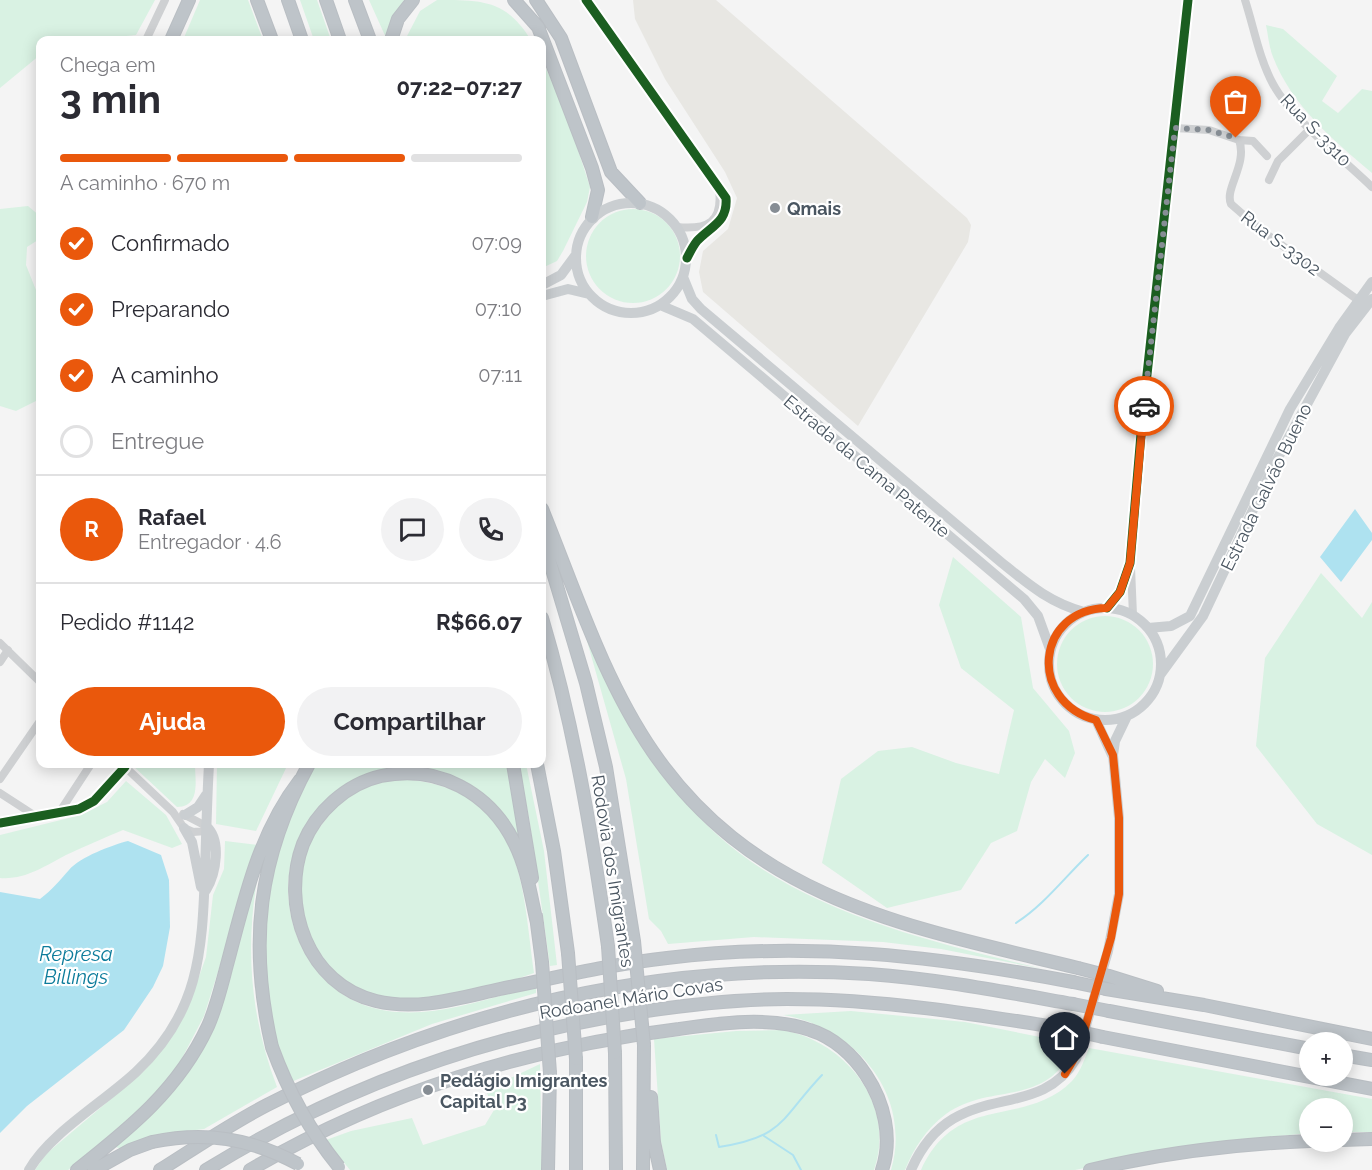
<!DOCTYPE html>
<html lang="pt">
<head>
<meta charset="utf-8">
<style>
	body { margin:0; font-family:Raleway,sans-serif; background:#f2f2f3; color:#2b2b33; height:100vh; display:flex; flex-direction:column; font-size:22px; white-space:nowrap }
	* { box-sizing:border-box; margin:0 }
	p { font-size:20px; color:#7c7c81 }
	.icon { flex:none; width:33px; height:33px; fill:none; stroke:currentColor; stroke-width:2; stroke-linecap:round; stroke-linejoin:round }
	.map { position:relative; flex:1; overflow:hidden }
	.details { position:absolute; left:36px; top:36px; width:510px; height:732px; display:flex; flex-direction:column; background:#fff; border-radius:12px; box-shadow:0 3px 15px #0003 }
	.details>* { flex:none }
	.buttons { position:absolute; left:1299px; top:1032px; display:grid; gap:12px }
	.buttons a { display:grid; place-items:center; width:54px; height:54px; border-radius:50%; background:#fff; box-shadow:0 3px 15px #0003; font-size:30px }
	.pin { position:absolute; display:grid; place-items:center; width:51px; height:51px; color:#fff; margin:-62px -26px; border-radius:50% 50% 50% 0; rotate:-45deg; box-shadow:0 0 6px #0007 }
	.pin .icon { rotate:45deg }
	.courier { position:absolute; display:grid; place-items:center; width:60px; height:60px; margin:-30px; border:4px solid #ea580c; border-radius:50%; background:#fff; color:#222; box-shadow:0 2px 8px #0007 }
	.summary em { font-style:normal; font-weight:700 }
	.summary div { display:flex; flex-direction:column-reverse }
	.summary { display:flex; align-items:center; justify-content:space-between; height:102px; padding:0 24px }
	h1 { font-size:39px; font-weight:700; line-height:45px }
	.bar { display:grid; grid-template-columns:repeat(4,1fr); gap:9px 6px; align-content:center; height:72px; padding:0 24px }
	.bar i { height:8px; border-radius:4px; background:#e1e1e2 }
	.bar .on { background:#ea580c }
	.bar p { grid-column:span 4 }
	.line { display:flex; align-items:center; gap:15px; padding:0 24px; border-top:2px solid #e1e1e2 }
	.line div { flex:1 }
	.round { display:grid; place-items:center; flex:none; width:63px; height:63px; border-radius:32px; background:#f2f2f3 }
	ol { padding:0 24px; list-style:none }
	li { display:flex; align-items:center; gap:18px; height:66px }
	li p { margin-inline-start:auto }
	li .icon { padding:6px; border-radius:50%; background:#ea580c; color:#fff; stroke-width:4 }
	li:last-child { color:#7c7c81 }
	li i { width:33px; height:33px; border:3px solid #e1e1e2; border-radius:50% }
	.action { display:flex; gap:12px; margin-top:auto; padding:12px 24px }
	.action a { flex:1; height:69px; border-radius:36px; background:#ea580c; color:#fff; font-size:24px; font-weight:700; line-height:69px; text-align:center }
	.action a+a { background:#f2f2f3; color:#2b2b33 }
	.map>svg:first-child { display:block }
	.commercial { fill:#e8e7e3 }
	.green { fill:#d9f2e3 }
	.water { fill:#aee2f0 }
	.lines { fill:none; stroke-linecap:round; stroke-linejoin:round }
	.stream { stroke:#aee2f0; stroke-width:2 }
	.highway-casing { stroke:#b9bec3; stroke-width:14 }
	.minor { stroke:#ced0d2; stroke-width:8 }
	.major { stroke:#caced1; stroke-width:10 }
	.highway { stroke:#bec4c9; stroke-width:12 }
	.highway-bridge-casing { stroke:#b9bec3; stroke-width:14; stroke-linecap:butt }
	.highway-bridge { stroke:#bec4c9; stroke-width:12 }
	.cycleway-casing { stroke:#fff; stroke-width:13 }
	.cycleway { stroke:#1b5e20; stroke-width:9 }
	.done { stroke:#868d94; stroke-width:6; stroke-dasharray:0 10.8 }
	.route { stroke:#ea580c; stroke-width:8 }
	.poi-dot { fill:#868d94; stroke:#fff; stroke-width:2 }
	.labels { text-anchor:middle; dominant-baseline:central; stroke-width:4.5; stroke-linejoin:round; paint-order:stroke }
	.street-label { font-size:18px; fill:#4a5661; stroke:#fff }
	.poi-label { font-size:18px; font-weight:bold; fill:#4a5661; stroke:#fff; text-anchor:start }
	.water-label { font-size:20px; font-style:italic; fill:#0c7c9b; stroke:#fff }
</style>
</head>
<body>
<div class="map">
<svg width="1372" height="1170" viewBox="0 0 1372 1170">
	<rect width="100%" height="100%" fill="#f4f4f4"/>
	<!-- commercial -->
	<path class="commercial" d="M633,0H716L967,218L971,225L968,242L858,426L703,292L699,272L703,251L728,229L737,198L725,172L665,79L635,19Z"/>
	<!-- green -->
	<path class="green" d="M0,0H155L136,35L90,40H40V55L0,88Z
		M200,0H248L263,40H183Z
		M300,0H317L331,40H314Z
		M369,0H404L395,14L387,40Z
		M437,0C483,0 506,0 531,40H405L420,11Z
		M1266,25L1283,29L1337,76L1322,101L1338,113L1362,89L1372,91V173C1333,140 1292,106 1273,57C1269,47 1268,35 1266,25Z
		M542,59L568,119L590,187L587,202L563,251L557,261L542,268Z
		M28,206L40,216L38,240L27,247L26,265L40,300V395L36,401L16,411L0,406V209Z
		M586 256a47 47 0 1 1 94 0a47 47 0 1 1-94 0Z
		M953,557L1021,617L1033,688L1069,731L1075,753L1065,778L1045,759L1031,782L1017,831L991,843L961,890L887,908L822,863L841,779L878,751L912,747L956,763L999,774L1014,710L961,668L939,605Z
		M1321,573L1362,618L1372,602V855L1317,824L1256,746L1265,658Z
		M578,609C600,649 621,688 643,728C654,748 663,770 676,788C755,902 916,938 1043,969L941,949L883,942L754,937L668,944L661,931L649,919L626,779Z
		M1057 664a48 48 0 1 1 96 0a48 48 0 1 1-96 0Z
		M131,764H195C195,780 201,807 177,807Z
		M217,764H288L256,831L216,824Z
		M316,764H508L521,845L464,783L371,776C355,789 314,816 304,831C295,842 291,861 289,874C282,937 321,1002 388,1011C437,1018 489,998 536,986V993L432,1024L291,1082L272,1032L262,930L277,852L292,811Z
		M518,764H526L544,851L557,965L550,966L529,817Z
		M404,779C523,790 521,878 534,973L508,982L434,1000L372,997L333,975L307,938L297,880L309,841L337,805L354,793L377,783Z
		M126,781L166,815L182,844L172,848L123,830C104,838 85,846 66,855C45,866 25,880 0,878V835L81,815L107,802Z
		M225,841L258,845L204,1016L179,1064L169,1079L121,1129L68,1170H35L46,1154L145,1070L189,1005L206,957L213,895L224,869Z
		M257,880C245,951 251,1019 277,1087L204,1129L155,1135L119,1151V1148L115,1147L154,1112L176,1088L226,977Z
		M851,1011L965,1022L1075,1044C1047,1110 992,1081 946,1114C926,1129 914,1148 905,1170H891C913,1095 855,1027 783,1015Z
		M782,1030C845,1041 897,1104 874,1170H667L661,1141L654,1039L736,1031Z
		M1089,1048L1372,1099V1132H1343L1342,1108H1310L1309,1133L1194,1145L1075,1170H921C957,1091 1024,1129 1072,1081C1081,1071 1084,1060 1089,1048Z
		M540,1064L542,1170H350L326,1140L351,1131L412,1118L423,1145L485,1125L494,1110L487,1093L490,1088Z"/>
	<!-- water -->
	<path class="water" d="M1355,509L1372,533V540L1341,582L1320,557Z
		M128,841L161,855L169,880L170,927L163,966L153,987L124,1030L27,1106L0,1133V892L40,899C52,890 59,881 69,870C80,857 112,845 128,841Z"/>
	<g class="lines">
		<!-- stream -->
		<path class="stream" d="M1016,923C1044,905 1064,878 1088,855
			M716,1135L719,1147C785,1137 781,1118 822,1075
			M764,1136L793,1155L801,1170"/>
		<!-- highway casing -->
		<g class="highway-casing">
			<path id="highway" d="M257,0L272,40
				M288,0L302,40
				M326,0L340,40
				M355,0L370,40
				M514,0L538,27L592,168L598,190L592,217
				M536,0L561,38L611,172L640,203
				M171,40L189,0
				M391,40L398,19L413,0
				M542,509C575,590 603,679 653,752C756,902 914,928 1078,968
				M542,536L586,683L606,767L634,941
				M542,618C574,725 592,835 608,946
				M513,764L532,878
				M537,764L554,851L568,953
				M536,916L542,962
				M537,923C531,897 527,868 515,844C490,792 437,764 381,776C346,784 316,812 303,844C280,905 308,985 376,1001C418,1011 459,998 500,989C555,978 611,964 667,958C808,941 935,956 1073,982
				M1109,976L1157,991
				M1106,989L1204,1005L1372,1039
				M1109,1011L1310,1049
				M1103,1037L1372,1089
				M272,1047C248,943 258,858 309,764
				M615,1053L616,1170
				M1342,1055L1372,1060
				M651,1097L654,1142L660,1170
				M1342,1140L1372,1139
				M77,1170C129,1129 179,1089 208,1026C217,1006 222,983 228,961C245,897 259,833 300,780
				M94,1170L130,1150L152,1142
				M160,1170C195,1148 230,1124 267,1105C452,1010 660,960 869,974C938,979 1005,992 1073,1004
				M206,1170C339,1088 479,1037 633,1013C684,1005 735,999 787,999C881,999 974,1014 1067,1029
				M250,1170C381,1093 529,1047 679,1029C721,1023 769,1016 810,1030C833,1037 853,1055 866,1075C884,1102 893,1138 882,1170
				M548,1170L550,1073
				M576,1170V1059
				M643,1170L644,1045
				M1090,1170C1162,1153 1236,1144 1310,1141"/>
		</g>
		<!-- minor -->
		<path class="minor" d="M586,0L726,198C728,222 711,226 697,241C693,246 690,252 687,258
			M1245,0C1254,28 1259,58 1273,84C1291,118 1343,159 1372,187
			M146,40L165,0
			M1175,128L1209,130L1239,140L1253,141L1267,156
			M1239,140C1248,164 1224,189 1231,204L1262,231L1358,300
			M1269,180L1278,161L1311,128
			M677,227C708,230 723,222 719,189
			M1131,568L1133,615
			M1107,608L1120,592L1130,563L1143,411L1188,0
			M0,643L40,682
			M0,662L8,650
			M122,764L173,812L184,828L193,832L206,831
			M0,779L40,721
			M0,793L37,817
			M59,813L91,764
			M183,814L206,826
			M0,823L79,809L94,801L125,767"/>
		<!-- major -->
		<path class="major" d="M576 258a55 55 0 1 1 110 0a55 55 0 1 1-110 0Z
			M683,277L692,299L701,309L1002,563C1028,584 1050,603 1084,612
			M542,285L561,275L575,256
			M542,296L568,289L589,294
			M660,305L693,319L1024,599L1038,616L1050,649
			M1049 664a56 56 0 1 1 112 0a56 56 0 1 1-112 0Z
			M1148,628L1171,626L1190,616L1290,409L1339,328L1372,282
			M1160,675L1203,616L1275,463L1345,334L1372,299
			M1096,720L1112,755
			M185,815L198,807L206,795
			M184,828L192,842L201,887
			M206,890C216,874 222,840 206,826
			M29,1170C50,1133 104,1102 136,1072C199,1013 202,953 205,873C206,836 207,800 209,764
			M911,1170C953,1074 1036,1126 1076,1059L1108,951L1119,894V818L1113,755L1115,741L1127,716"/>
		<!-- highway -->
		<use href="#highway" class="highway"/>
		<!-- highway-bridge casing -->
		<g class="highway-bridge-casing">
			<path id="highway-bridge" d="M634,941L644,1045
				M608,946L615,1053
				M568,953L576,1059
				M542,962L550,1073
				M1078,968L1109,976
				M1073,982L1106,989
				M1073,1004L1109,1011
				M1067,1029L1103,1037
				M272,1047C288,1091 309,1130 339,1167
				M152,1142C205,1131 250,1138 298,1164"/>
		</g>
		<!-- highway-bridge -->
		<use href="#highway-bridge" class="highway-bridge"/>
		<!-- cycleway casing -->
		<g class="cycleway-casing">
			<path id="cycleway" d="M586,0L726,198C728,222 711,226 697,241C693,246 690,252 687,258
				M1107,608L1120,592L1130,563L1143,411L1188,0
				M0,823L79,809L94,801L125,767"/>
		</g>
		<!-- cycleway -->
		<use href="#cycleway" class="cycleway"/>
	</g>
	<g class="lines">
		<!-- done -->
		<path class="done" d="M1144,406L1175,128L1209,130L1236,138"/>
		<!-- route -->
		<path class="route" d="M1065,1074L1078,1052L1111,938L1119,894V818L1113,755L1096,720C1027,701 1036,609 1107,608L1120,592L1130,563L1144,406"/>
	</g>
	<!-- markers -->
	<g class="poi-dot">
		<circle cx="775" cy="208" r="6"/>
		<circle cx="428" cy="1090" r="6"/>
	</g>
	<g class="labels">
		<!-- street labels -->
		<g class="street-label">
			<text transform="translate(1316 130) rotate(46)">Rua S-3310</text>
			<text transform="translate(1281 243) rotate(37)">Rua S-3302</text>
			<text transform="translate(867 466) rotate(40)">Estrada da Cama Patente</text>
			<text transform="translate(1266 487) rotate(-64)">Estrada Galvão Bueno</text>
			<text transform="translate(613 871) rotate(81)">Rodovia dos Imigrantes</text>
			<text transform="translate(631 998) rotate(-9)">Rodoanel Mário Covas</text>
		</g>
		<!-- poi labels -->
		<g class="poi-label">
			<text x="787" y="208">Qmais</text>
			<text x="440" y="1080">Pedágio Imigrantes<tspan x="440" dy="21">Capital P3</tspan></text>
		</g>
		<!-- water labels -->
		<g class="water-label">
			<text x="76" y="954">Represa<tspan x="76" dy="23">Billings</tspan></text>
		</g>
	</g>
</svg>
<div class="buttons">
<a>+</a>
<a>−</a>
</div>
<div class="pin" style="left:1236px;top:138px;background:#ea580c"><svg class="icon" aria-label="bag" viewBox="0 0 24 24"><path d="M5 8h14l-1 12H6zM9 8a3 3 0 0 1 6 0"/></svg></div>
<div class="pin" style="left:1065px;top:1074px;background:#1f2937"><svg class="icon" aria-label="home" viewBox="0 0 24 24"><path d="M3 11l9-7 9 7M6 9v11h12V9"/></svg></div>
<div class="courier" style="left:1144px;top:406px"><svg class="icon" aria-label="car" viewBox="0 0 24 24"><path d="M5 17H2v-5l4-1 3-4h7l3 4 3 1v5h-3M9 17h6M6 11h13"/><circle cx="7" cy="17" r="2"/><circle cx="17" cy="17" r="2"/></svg></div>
<section class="details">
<div class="summary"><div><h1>3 min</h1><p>Chega em</p></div><em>07:22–07:27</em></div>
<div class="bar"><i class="on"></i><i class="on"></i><i class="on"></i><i></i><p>A caminho · 670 m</p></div>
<ol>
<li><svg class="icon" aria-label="check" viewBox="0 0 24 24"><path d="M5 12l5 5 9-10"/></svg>Confirmado<p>07:09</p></li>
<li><svg class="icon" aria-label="check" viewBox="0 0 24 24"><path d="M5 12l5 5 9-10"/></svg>Preparando<p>07:10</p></li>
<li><svg class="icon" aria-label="check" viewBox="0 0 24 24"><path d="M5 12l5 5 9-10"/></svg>A caminho<p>07:11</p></li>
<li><i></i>Entregue</li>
</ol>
<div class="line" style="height:108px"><b class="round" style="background:#ea580c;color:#fff">R</b><div><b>Rafael</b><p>Entregador · 4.6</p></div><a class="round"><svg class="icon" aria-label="chat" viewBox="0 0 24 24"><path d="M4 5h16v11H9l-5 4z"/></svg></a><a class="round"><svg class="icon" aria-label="phone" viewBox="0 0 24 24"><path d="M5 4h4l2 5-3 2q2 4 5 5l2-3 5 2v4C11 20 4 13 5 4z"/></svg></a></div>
<div class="line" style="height:78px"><div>Pedido #1142</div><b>R$66.07</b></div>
<div class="action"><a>Ajuda</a><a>Compartilhar</a></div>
</section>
</div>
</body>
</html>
